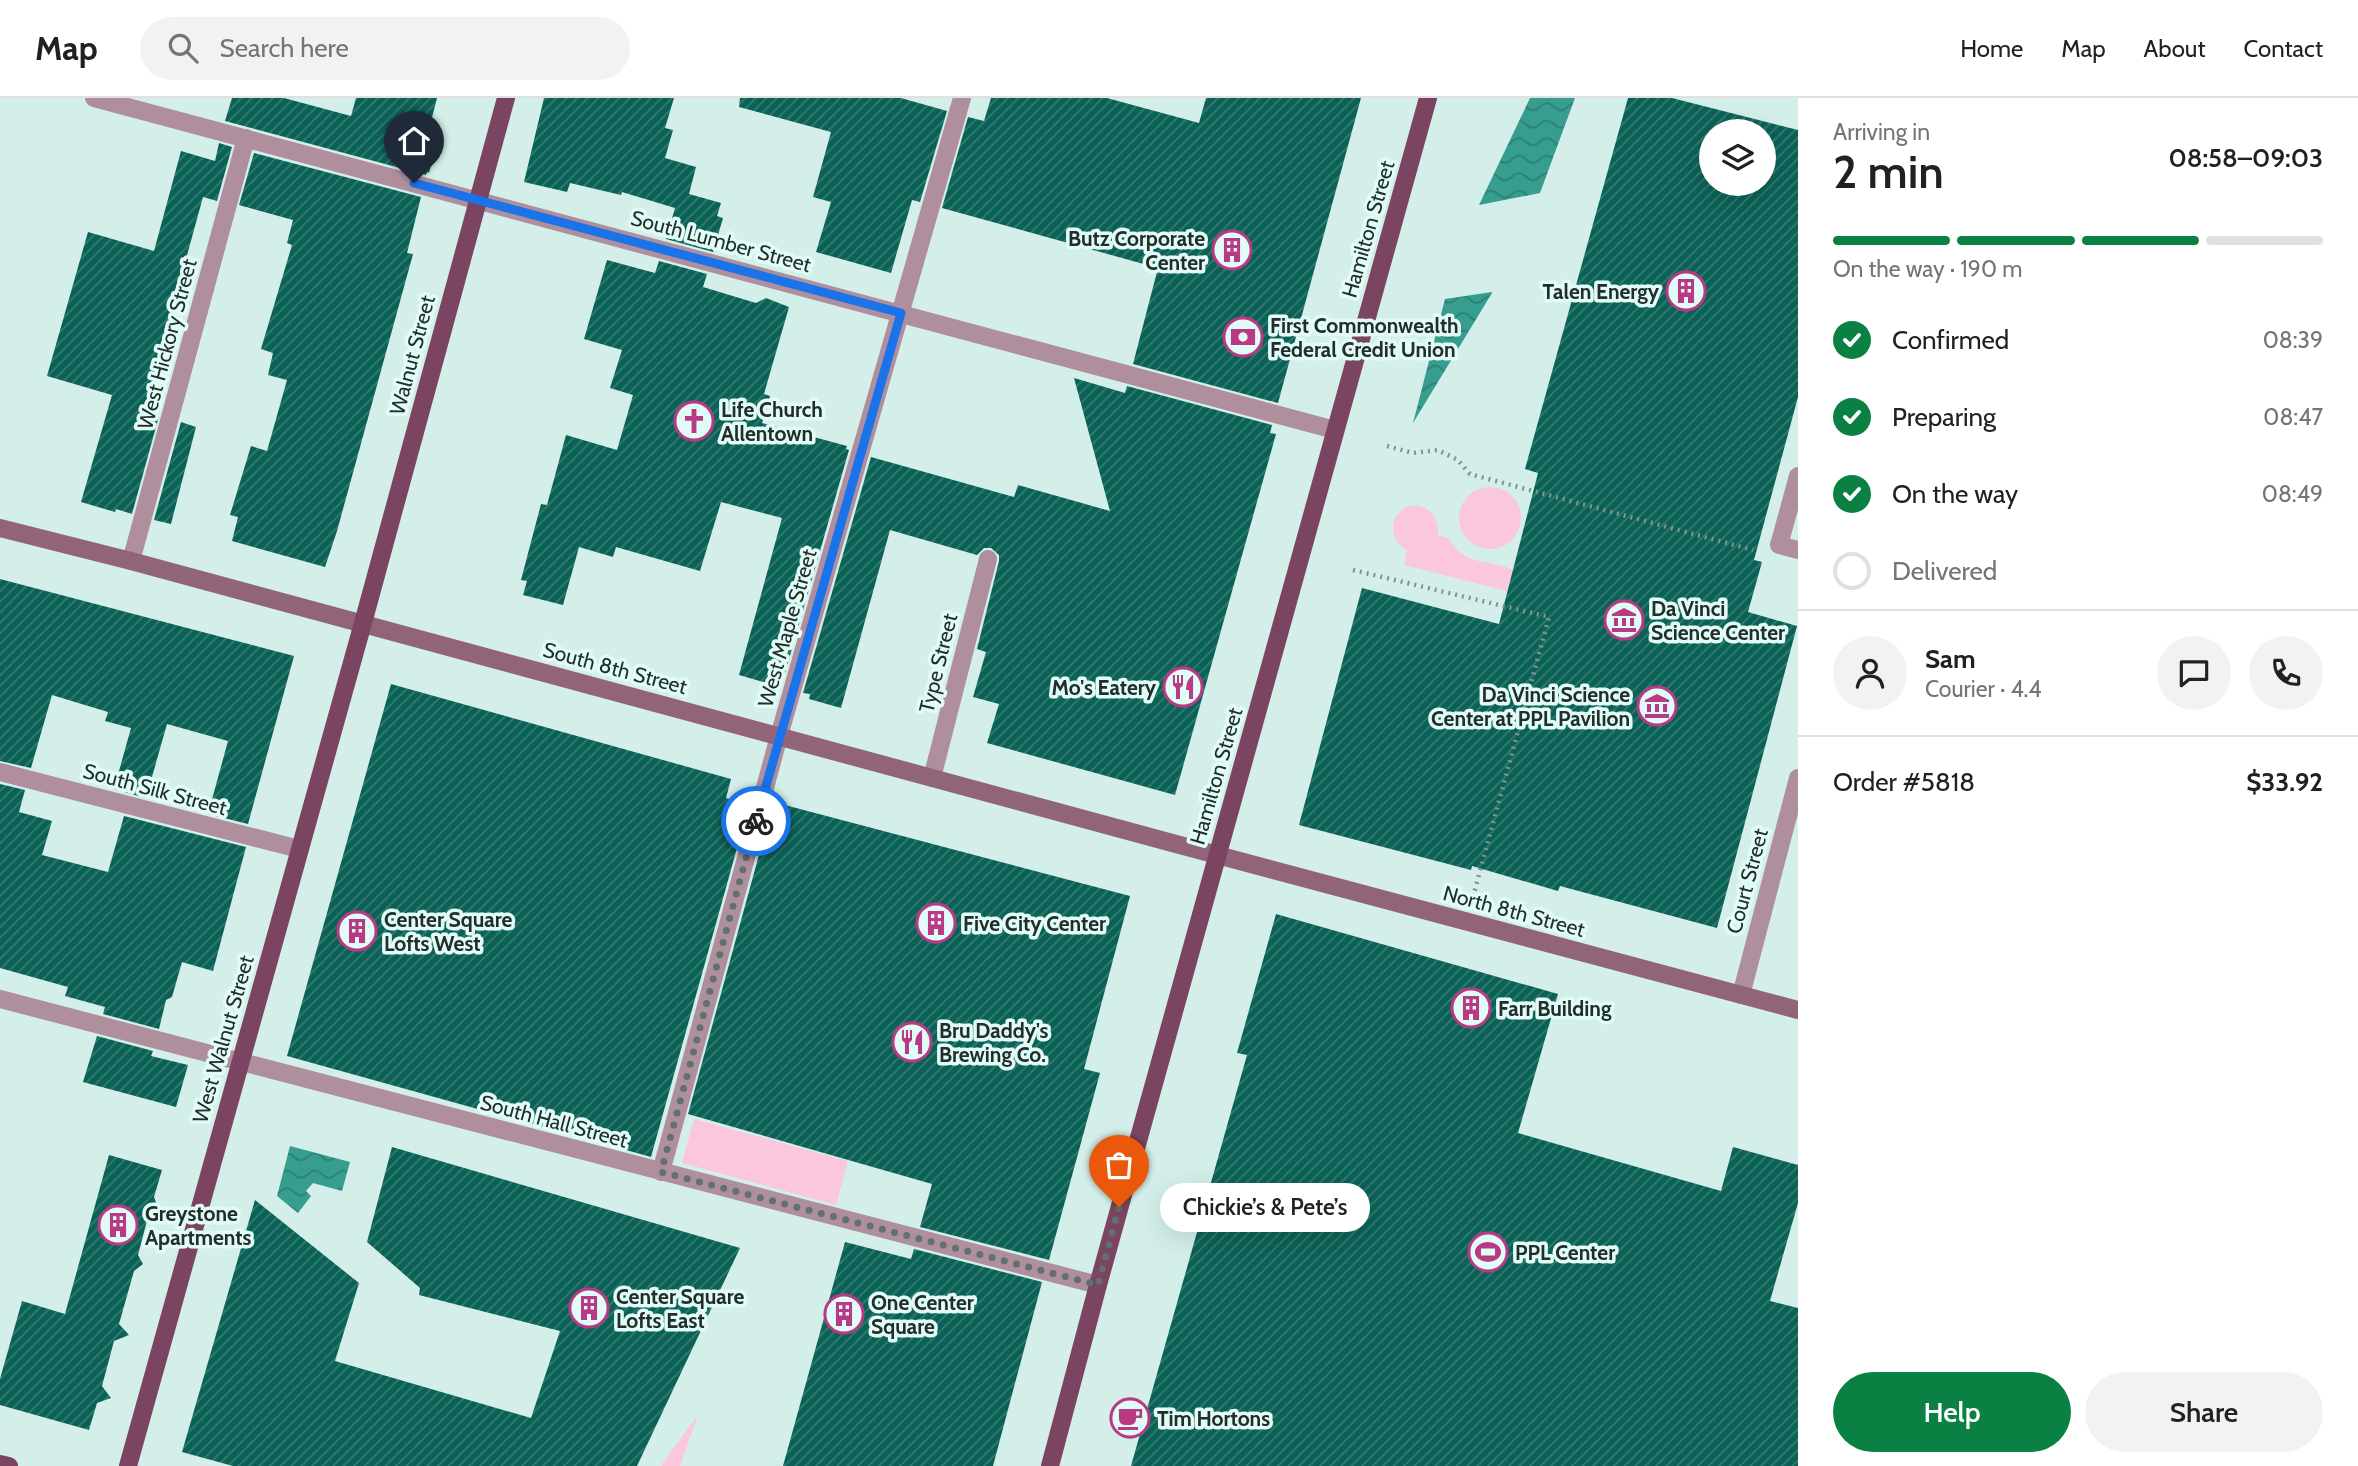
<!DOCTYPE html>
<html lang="en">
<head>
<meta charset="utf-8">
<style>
	body { margin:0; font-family:Cabin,sans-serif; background:#f2f2f2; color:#202124; height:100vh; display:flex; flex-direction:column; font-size:26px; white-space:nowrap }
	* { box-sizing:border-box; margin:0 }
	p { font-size:23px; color:#757577 }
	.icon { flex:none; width:38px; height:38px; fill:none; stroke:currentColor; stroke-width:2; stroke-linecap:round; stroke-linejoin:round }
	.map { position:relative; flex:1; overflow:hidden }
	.panel { display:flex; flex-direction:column; background:#fff; width:560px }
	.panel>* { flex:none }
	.buttons { position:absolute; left:1699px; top:21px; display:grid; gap:14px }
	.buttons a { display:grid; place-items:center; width:77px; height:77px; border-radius:50%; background:#fff; box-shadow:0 7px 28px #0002; font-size:35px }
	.pin { position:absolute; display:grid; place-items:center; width:60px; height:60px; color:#fff; margin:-72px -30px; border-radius:50% 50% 50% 0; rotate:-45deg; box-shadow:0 0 7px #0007 }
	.pin .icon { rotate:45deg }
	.courier { position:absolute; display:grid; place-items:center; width:70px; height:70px; margin:-35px; border:5px solid #1a73e8; border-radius:50%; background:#fff; color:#222; box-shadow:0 2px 9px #0007 }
	.bubble { position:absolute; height:49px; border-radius:24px; background:#fff; box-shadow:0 7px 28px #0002; font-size:23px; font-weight:600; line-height:49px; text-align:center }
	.headline em { font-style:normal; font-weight:600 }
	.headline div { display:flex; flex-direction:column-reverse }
	.headline { display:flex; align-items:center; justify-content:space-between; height:119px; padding:0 35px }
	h1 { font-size:46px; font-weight:600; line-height:52px }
	.bar { display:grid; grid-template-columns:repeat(4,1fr); gap:10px 7px; align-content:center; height:84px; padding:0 35px }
	.bar i { height:9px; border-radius:5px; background:#e0e0e0 }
	.bar .active { background:#0b8043 }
	.bar p { grid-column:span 4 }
	.line { display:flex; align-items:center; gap:18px; padding:0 35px; border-top:2px solid #e0e0e0 }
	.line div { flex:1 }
	.round { display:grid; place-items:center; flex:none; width:74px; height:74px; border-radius:37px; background:#f2f2f2 }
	ol { padding:0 35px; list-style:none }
	li { display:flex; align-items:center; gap:21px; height:77px }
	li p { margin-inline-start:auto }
	li .icon { padding:7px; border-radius:50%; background:#0b8043; color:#fff; stroke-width:4 }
	li:last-child { color:#757577 }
	li i { width:38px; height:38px; border:4px solid #e0e0e0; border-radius:50% }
	.primary-button { display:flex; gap:14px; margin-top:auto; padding:14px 35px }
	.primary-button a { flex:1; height:80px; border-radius:42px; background:#0b8043; color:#fff; font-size:28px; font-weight:600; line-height:80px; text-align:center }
	.primary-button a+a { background:#f2f2f2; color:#202124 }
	header { display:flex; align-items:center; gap:42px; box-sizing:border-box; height:98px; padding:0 35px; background:#fff; border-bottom:2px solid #e0e0e0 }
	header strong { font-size:33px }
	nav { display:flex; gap:38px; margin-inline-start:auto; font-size:24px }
	.search { width:490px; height:63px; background:#f2f2f2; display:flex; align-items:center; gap:18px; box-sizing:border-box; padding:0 24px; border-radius:38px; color:#757577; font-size:26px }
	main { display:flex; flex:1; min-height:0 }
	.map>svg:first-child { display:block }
	.green { fill:#fac7df }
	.water { fill:url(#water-waves) }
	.building { fill:url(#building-hatch); fill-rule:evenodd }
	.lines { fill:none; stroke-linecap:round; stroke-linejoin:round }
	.path { stroke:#81948f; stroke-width:4.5; stroke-dasharray:2 5; stroke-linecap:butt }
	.service { stroke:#af8f9e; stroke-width:18 }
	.secondary { stroke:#91647a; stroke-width:18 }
	.primary { stroke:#7b4561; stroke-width:18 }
	.done { stroke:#61716e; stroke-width:7; stroke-dasharray:0 12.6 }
	.route { stroke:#1a73e8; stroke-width:9 }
	.labels { text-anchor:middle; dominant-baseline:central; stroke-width:7; stroke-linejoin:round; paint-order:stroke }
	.street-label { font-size:21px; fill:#232d2b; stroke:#e1fcf7 }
	.poi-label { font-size:21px; font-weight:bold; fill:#232d2b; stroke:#e1fcf7; text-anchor:start }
</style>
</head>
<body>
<header>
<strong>Map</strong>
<div class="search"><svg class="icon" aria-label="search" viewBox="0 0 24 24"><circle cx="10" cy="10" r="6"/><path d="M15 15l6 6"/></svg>Search here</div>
<nav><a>Home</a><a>Map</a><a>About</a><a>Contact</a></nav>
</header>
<main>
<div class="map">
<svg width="1798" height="1368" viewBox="0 0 1798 1368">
	<defs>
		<pattern id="water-waves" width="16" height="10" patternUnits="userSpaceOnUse" patternTransform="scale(1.75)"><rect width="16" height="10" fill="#369d8f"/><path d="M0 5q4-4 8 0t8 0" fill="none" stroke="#2d8075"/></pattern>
		<pattern id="building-hatch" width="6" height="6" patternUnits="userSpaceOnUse" patternTransform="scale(1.75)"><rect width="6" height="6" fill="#0a6257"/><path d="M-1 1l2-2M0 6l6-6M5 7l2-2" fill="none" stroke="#377a71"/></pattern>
	</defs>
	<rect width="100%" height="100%" fill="#d4efe9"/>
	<!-- green -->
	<path class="green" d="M1459 420a31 31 0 1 1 62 0a31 31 0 1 1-62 0Z
		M1413,407C1431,408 1439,420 1438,437L1448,440C1467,471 1486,459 1513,472L1507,493L1404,467L1406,454H1409C1387,442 1387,414 1413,407Z
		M694,1021L848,1063L836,1107L682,1065Z
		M698,1317L680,1368H662V1366Z"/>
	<!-- water -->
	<path class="water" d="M1530,0H1575L1540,95L1479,107Z
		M1492,194V195L1413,325L1445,201Z
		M290,1048L350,1064L342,1093L313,1085L306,1093L311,1098L298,1115L277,1098Z"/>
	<!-- building -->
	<path class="building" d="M232,0H284L351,18L356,0H437L427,39L438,42L429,75L427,74L426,77L225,23Z
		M544,0H674L665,30L673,32L665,60L696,69L689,96L721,105L717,118L723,120L713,154L666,141L675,110L622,94L621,97L570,85L567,94L524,84Z
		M740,0H901L947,13L920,104L912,102L891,175L816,154L831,104L813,99L831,34L739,9Z
		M991,0H1107L1199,25L1206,0H1361L1278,305L1133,266L1158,170L942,110L968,19L984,23Z
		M1628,0H1672L1798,32V299L1754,462L1762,464L1748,514L1797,528L1717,830L1560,788L1558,793L1472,768L1471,772L1299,727L1362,490L1499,526L1538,375L1525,371ZM1712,33H1764V86H1712Z
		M219,45L232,49L217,103L203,99L144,314L159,318L132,416L116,411L115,414L81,404L112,297L47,278L88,134L154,153L181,53L215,63Z
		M254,55L421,99L407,155L413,156L337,433L325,469L232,443L238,419L230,417L251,348L267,353L287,282L268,277L273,255L261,251L292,147L287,145L293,122L239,107Z
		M607,162L655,175L659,163L707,176L703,189L756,205L766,200L789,209L764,296L770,298L762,325L847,348L846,351L849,352L781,589L739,577L782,420L721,404L700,473L616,449L613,459L579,449L563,507L523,497L527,483L521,482L541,406L547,407L566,337L617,352L633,297L610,290L622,252L584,241Z
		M1074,280L1125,295L1127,288L1272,327L1270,335L1276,336L1175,697L987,645L999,606L973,599L986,554L977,551L999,463V457L991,450H984L977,457L890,432L841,610L809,601L810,596L803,595L871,359L1014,399L1018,387L1110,413Z
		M181,324L196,329L171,426L154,422Z
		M0,481L294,558L248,726L208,716L228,643L167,626L146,700L114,691L131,630L105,623L108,614L52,597L31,670L0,663Z
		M391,586L731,681L726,700L749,707L651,1059L287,958Z
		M0,686L25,692L19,714L52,723L42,757L108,774L124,718L246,749L213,873L182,864L172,899L166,902L159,931L103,916L105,909L65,898L68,889L0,870Z
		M781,706L1130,798L1084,971L1100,975L1049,1162L920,1129L932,1086L688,1016L771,713L778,715Z
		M1276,816L1558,896L1518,1035L1721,1093L1733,1049L1798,1067V1105L1770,1203L1798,1210V1368H1131L1247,957L1237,955Z
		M97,938L153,953L151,958L188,967L176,1009L83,984Z
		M392,1049L740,1150L637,1368H233L182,1354L255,1102L359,1185L335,1263L531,1320L560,1233L419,1197L420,1190L367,1144Z
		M109,1057L162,1072L154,1099L158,1110L149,1115L138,1157L143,1166L134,1173L119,1226L129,1237L114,1243L102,1288L111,1300L97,1305L89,1332L0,1307V1281L22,1203L65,1216Z
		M845,1144L911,1161L914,1151L1042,1184L993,1368H783Z"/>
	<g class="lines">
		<!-- path -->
		<path class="path" d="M1387,348L1413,355L1438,352L1458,362L1470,376L1753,452
			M1353,472L1549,519L1473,799"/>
		<!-- service -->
		<path class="service" d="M94,0L1335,332
			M1798,378L1779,447L1798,452
			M131,463L246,40
			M0,674L299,751
			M932,680L988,461
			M1741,897L1798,680
			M0,901L1098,1187
			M661,1074L779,638L962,0"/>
		<!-- secondary -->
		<path class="secondary" d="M0,430L131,463L1176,746L1798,912"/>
		<!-- primary -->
		<path class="primary" d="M0,1366L9,1368
			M128,1368L363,525L506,0
			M1050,1368L1098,1187L1428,0"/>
	</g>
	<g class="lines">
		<!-- done -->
		<path class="done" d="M756,723L661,1074L1098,1187L1119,1109"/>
		<!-- route -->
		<path class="route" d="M414,85L901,215L756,723"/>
	</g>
	<!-- icons -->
	<defs>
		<g id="building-ring" transform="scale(2.0125)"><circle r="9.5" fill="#e1fcf7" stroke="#b93984" stroke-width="1.5"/><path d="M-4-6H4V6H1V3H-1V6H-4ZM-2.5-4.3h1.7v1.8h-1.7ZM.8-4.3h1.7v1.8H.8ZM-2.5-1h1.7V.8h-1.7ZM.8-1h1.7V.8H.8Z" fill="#b93984"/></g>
		<g id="bank-ring" transform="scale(2.0125)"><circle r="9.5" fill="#e1fcf7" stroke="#b93984" stroke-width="1.5"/><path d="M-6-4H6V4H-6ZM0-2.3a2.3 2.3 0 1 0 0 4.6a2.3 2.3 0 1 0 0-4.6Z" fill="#b93984"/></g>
		<g id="church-ring" transform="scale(2.0125)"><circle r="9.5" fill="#e1fcf7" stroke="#b93984" stroke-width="1.5"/><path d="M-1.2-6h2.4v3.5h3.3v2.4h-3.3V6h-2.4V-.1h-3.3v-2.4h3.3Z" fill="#b93984"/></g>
		<g id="museum-ring" transform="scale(2.0125)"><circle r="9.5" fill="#e1fcf7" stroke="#b93984" stroke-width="1.5"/><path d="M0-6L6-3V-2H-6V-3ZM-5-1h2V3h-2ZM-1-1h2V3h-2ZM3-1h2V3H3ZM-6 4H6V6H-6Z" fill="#b93984"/></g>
		<g id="restaurant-ring" transform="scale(2.0125)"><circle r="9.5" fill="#e1fcf7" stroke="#b93984" stroke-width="1.5"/><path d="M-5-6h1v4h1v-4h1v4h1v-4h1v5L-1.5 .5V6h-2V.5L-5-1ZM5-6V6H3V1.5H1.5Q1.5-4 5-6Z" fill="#b93984"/></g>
		<g id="stadium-ring" transform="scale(2.0125)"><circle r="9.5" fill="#e1fcf7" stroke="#b93984" stroke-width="1.5"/><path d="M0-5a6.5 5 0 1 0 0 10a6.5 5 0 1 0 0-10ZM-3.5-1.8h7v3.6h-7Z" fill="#b93984"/></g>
		<g id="cafe-ring" transform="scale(2.0125)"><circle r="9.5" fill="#e1fcf7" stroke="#b93984" stroke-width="1.5"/><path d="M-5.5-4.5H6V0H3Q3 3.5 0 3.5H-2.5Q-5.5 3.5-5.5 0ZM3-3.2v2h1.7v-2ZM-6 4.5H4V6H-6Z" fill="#b93984"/></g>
	</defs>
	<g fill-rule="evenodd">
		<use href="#building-ring" x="1232" y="152"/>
		<use href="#building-ring" x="1686" y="193"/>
		<use href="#bank-ring" x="1243" y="239"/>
		<use href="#church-ring" x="694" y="323"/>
		<use href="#museum-ring" x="1624" y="522"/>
		<use href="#restaurant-ring" x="1183" y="589"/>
		<use href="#museum-ring" x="1657" y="608"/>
		<use href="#building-ring" x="936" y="825"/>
		<use href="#building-ring" x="357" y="833"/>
		<use href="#building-ring" x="1471" y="910"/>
		<use href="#restaurant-ring" x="912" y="944"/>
		<use href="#building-ring" x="118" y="1127"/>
		<use href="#stadium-ring" x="1488" y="1154"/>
		<use href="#building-ring" x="589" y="1210"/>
		<use href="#building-ring" x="844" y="1216"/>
		<use href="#cafe-ring" x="1130" y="1320"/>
	</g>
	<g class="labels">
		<!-- street labels -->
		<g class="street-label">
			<text transform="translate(1368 131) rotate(-74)">Hamilton Street</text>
			<text transform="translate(721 143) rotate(15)">South Lumber Street</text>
			<text transform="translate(167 246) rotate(-75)">West Hickory Street</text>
			<text transform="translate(412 257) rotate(-75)">Walnut Street</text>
			<text transform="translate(787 530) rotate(-74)">West Maple Street</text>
			<text transform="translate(938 565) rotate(-76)">Type Street</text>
			<text transform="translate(615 570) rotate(15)">South 8th Street</text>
			<text transform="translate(1216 678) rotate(-74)">Hamilton Street</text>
			<text transform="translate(155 691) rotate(15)">South Silk Street</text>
			<text transform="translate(1747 783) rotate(-75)">Court Street</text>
			<text transform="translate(1514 813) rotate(15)">North 8th Street</text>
			<text transform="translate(223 941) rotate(-74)">West Walnut Street</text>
			<text transform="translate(554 1023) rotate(15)">South Hall Street</text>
		</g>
		<!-- poi labels -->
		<g class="poi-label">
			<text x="1205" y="140" text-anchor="end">Butz Corporate<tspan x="1205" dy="24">Center</tspan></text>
			<text x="1659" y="193" text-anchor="end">Talen Energy</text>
			<text x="1270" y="227">First Commonwealth<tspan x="1270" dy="24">Federal Credit Union</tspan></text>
			<text x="721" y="311">Life Church<tspan x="721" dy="24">Allentown</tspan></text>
			<text x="1651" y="510">Da Vinci<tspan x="1651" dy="24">Science Center</tspan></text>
			<text x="1156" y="589" text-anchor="end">Mo's Eatery</text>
			<text x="1630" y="596" text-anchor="end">Da Vinci Science<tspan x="1630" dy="24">Center at PPL Pavilion</tspan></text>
			<text x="384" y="821">Center Square<tspan x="384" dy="24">Lofts West</tspan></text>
			<text x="963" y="825">Five City Center</text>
			<text x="1498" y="910">Farr Building</text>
			<text x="939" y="932">Bru Daddy's<tspan x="939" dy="24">Brewing Co.</tspan></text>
			<text x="145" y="1115">Greystone<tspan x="145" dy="24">Apartments</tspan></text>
			<text x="1515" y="1154">PPL Center</text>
			<text x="616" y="1198">Center Square<tspan x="616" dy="24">Lofts East</tspan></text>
			<text x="871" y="1204">One Center<tspan x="871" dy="24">Square</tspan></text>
			<text x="1157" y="1320">Tim Hortons</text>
		</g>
	</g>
</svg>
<div class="buttons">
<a><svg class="icon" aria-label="layers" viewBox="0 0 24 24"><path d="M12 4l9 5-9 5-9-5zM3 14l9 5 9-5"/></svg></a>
</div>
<div class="pin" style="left:1119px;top:1109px;background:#ea580c"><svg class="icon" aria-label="bag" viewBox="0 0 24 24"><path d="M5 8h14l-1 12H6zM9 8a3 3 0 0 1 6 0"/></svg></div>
<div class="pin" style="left:414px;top:85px;background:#1f2937"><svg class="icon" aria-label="home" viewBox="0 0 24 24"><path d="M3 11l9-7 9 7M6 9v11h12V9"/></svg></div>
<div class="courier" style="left:756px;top:723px"><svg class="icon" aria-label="bike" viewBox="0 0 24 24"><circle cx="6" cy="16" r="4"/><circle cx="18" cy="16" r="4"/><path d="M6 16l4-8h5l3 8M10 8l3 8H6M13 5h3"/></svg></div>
<div class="bubble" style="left:1160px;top:1085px;width:210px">Chickie’s &amp; Pete’s</div>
</div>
<section class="panel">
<div class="headline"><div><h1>2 min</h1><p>Arriving in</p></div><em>08:58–09:03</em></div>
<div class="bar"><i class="active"></i><i class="active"></i><i class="active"></i><i></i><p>On the way · 190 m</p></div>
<ol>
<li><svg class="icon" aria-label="check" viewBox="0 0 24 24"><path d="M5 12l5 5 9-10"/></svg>Confirmed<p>08:39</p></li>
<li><svg class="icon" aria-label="check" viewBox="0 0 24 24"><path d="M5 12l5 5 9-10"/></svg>Preparing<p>08:47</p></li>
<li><svg class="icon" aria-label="check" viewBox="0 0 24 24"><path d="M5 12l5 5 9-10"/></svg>On the way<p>08:49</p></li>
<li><i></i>Delivered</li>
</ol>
<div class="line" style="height:126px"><a class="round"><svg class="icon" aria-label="person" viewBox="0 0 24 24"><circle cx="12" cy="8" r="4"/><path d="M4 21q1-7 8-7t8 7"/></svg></a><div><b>Sam</b><p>Courier · 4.4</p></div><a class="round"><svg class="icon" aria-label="chat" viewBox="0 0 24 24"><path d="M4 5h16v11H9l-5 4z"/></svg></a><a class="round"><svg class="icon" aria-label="phone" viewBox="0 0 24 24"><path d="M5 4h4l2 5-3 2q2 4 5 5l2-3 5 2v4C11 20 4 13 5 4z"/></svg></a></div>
<div class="line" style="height:91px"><div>Order #5818</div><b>$33.92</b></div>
<div class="primary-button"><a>Help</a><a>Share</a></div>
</section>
</main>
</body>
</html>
